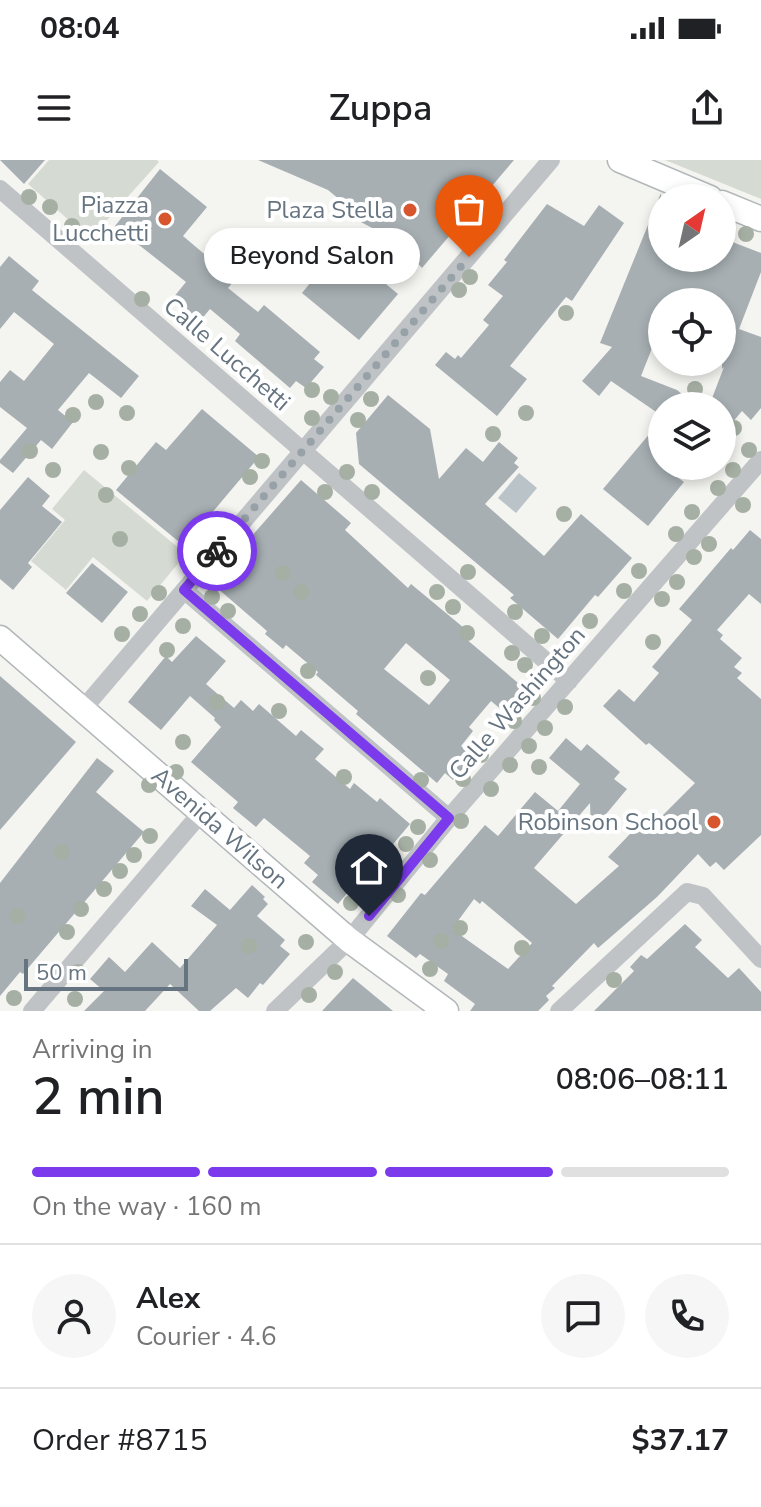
<!DOCTYPE html>
<html lang="en">
<head>
<meta charset="utf-8">
<style>
	body { margin:0; font-family:"Nunito Sans",sans-serif; background:#f6f6f6; color:#202124; height:100vh; display:flex; flex-direction:column; font-size:30px; white-space:nowrap }
	* { box-sizing:border-box; margin:0 }
	p { font-size:26px; color:#757577 }
	.icon { flex:none; width:44px; height:44px; fill:none; stroke:currentColor; stroke-width:2; stroke-linecap:round; stroke-linejoin:round }
	.map { position:relative; height:851px; overflow:hidden }
	.side { display:flex; flex-direction:column; background:#fff; flex:1 }
	.side>* { flex:none }
	.needle { width:52px; rotate:34deg }
	.tools { position:absolute; left:648px; top:24px; display:grid; gap:16px }
	.tools a { display:grid; place-items:center; width:88px; height:88px; border-radius:50%; background:#fff; box-shadow:0 4px 12px #0003; font-size:40px }
	.scale { position:absolute; left:24px; bottom:20px; width:164px; box-sizing:border-box; padding-left:8px; border:4px solid #657480; border-top:0; font-size:22px; line-height:28px; white-space:nowrap; color:#657480; -webkit-text-stroke:6px #fff; paint-order:stroke }
	.pin { position:absolute; display:grid; place-items:center; width:68px; height:68px; color:#fff; margin:-82px -34px; border-radius:50% 50% 50% 0; rotate:-45deg; box-shadow:0 0 8px #0007 }
	.pin .icon { rotate:45deg }
	.courier { position:absolute; display:grid; place-items:center; width:80px; height:80px; margin:-40px; border:6px solid #7c3aed; border-radius:50%; background:#fff; color:#222; box-shadow:0 2px 10px #0007 }
	.bubble { position:absolute; height:56px; border-radius:28px; background:#fff; box-shadow:0 4px 12px #0003; font-size:26px; font-weight:600; line-height:56px; text-align:center }
	.head em { font-style:normal; font-weight:600 }
	.head div { display:flex; flex-direction:column-reverse }
	.head { display:flex; align-items:center; justify-content:space-between; height:136px; padding:0 32px }
	h1 { font-size:52px; font-weight:600; line-height:60px }
	.bar { display:grid; grid-template-columns:repeat(4,1fr); gap:12px 8px; align-content:center; height:96px; padding:0 32px }
	.bar i { height:10px; border-radius:6px; background:#e0e0e0 }
	.bar .current { background:#7c3aed }
	.bar p { grid-column:span 4 }
	.line { display:flex; align-items:center; gap:20px; padding:0 32px; border-top:2px solid #e0e0e0 }
	.line div { flex:1 }
	.round { display:grid; place-items:center; flex:none; width:84px; height:84px; border-radius:42px; background:#f6f6f6 }
	.status { display:flex; justify-content:space-between; align-items:center; height:56px; padding:0 40px; background:#fff; direction:ltr }
	.status svg { height:22px; fill:currentColor }
	header { display:flex; justify-content:space-between; align-items:center; height:104px; padding:0 32px; background:#fff; font-size:36px; font-weight:600 }
	.map>svg:first-child { display:block }
	.green { fill:#d5dbd2 }
	.water { fill:#b9c3c8 }
	.building { fill:#a7afb3; fill-rule:evenodd }
	.lines { fill:none; stroke-linecap:round; stroke-linejoin:round }
	.secondary-casing { stroke:#b2b7ba; stroke-width:27 }
	.street { stroke:#bfc3c6; stroke-width:18 }
	.secondary { stroke:#fff; stroke-width:24 }
	.tree { fill:#a6afa3 }
	.done { stroke:#97a1a8; stroke-width:8; stroke-dasharray:0 14.4 }
	.route { stroke:#7c3aed; stroke-width:10 }
	.poi-dot { fill:#d7562e; stroke:#fff; stroke-width:3 }
	.labels { text-anchor:middle; dominant-baseline:central; stroke-width:8; stroke-linejoin:round; paint-order:stroke }
	.poi-label { font-size:24px; fill:#657480; stroke:#fff; text-anchor:end }
	.street-label { font-size:24px; fill:#657480; stroke:#fff }
</style>
</head>
<body>
<div class="status"><b>08:04</b><svg viewBox="0 0 49 12"><path d="M0 12V9h3v3zM5 12V6h3v6zM10 12V3h3v9zM15 12V0h3v12zM26 1h20v11H26zM47 4h2v5h-2z"/></svg></div>
<header><svg class="icon" aria-label="menu" viewBox="0 0 24 24"><path d="M4 6h16M4 12h16M4 18h16"/></svg>Zuppa<svg class="icon" aria-label="share" viewBox="0 0 24 24"><path d="M12 15V3M7 8l5-5 5 5M5 13v7h14v-7"/></svg></header>
<div class="map">
<svg width="761" height="851" viewBox="0 0 761 851">
	<rect width="100%" height="100%" fill="#f4f4f1"/>
	<!-- green -->
	<path class="green" d="M49,0H157L159,2L90,79L28,24Z
		M665,0H761V39Z
		M84,310L186,394L147,441L93,397L66,430L31,401L65,360L52,349Z"/>
	<!-- water -->
	<path class="water" d="M519,313L537,328L516,353L498,338Z"/>
	<!-- building -->
	<path class="building" d="M0,0H45L24,24Z
		M258,0H514L422,108L397,81L355,59L345,44L328,30Z
		M160,9L207,47L183,76L235,120L228,128L258,152L264,145L320,192L314,199L324,207L306,228L296,221L290,228L235,181L240,174L210,149L200,161L173,138L186,122L115,66Z
		M661,33L662,98H722V78L761,93V112L739,169L761,177V248L751,260L742,251L722,275V246H709L724,207L722,209V142H662V163L641,216L677,230L696,246H662V256L611,221L599,236L582,221L612,187L600,183Z
		M547,44L584,66L599,45L624,63L572,141L566,137L510,206L527,219L497,256L435,205L446,192L455,199L458,195L461,198L489,165L483,160L503,136L488,125L507,102L504,100Z
		M340,86L398,134L359,180L302,133Z
		M9,96L39,121L32,130L139,216L121,238L89,213L58,250L73,262L52,289L41,280L13,313L0,303V300L27,268L0,247V222L10,210L24,221L54,184L14,152L0,169V107Z
		M388,235L430,269L439,319L466,288L483,302L499,282L518,298L514,303L519,307L485,344L544,396L581,354L632,398L598,437L595,435L558,479L510,438L514,435L359,304L356,273Z
		M202,249L259,297L184,386L116,330L156,282L166,290Z
		M662,259V306L684,322L648,366L603,329Z
		M28,317L50,336L42,346L62,362L28,403L32,407L13,430L0,419V350Z
		M301,320L351,363L345,370L408,428L411,424L464,468L459,473L530,533L509,556L491,541L469,567L473,571L461,586L474,596L453,620L445,613L437,623L356,554L358,551L316,515L318,512L286,485L283,489L265,474L267,471L216,427L255,382L250,378ZM406,483L450,520L429,545L384,509Z
		M750,370L761,379V444L749,434L717,470L723,475L720,479L742,498L734,507L742,513L737,518L761,539V675L724,710L716,702L710,707L698,694L657,737L598,788L594,783L552,826L555,828L546,836L549,840L538,851H470L475,844L444,821L448,814L420,794L416,798L387,776L421,733L425,735L485,665L498,676L535,632L558,651L580,624L549,598L566,578L581,591L587,584L620,612L614,619L627,629L591,672L590,643L534,708L576,744L619,706L608,697L647,656L655,663L695,623L649,583L646,585L603,546L619,529L634,542L659,513L652,507L692,460L679,449L731,388L733,390ZM474,739L480,744L482,741L532,783L508,809L452,769Z
		M92,403L128,432L102,463L66,433Z
		M196,476L226,501L206,524L234,548L241,540L253,551L259,544L296,576L301,570L324,589L315,599L350,629L354,623L377,642L380,638L410,664L384,695L381,693L338,744L312,722L318,715L304,703L310,696L264,658L256,667L233,648L238,642L191,602L221,567L214,560L215,558L190,536L161,570L128,542L166,496L172,502Z
		M0,516L76,582L0,670Z
		M97,598L114,611L96,632L144,672L23,814L20,812L0,836V723Z
		M252,725L265,737L263,739L268,744L257,756L285,780L280,786L290,794L263,825L260,823L248,838L236,828L210,851H199L170,824L145,851H84L104,831L90,819L109,797L125,812L152,782L180,808L217,765L191,746L205,729L230,750Z
		M685,764L702,780L695,787L728,818L739,808L761,832V851H594L634,811L630,807L641,795L647,799Z
		M353,818L393,851H322Z"/>
	<g class="lines">
		<!-- secondary casing -->
		<g class="secondary-casing">
			<path id="secondary" d="M620,0L710,38
				M722,43L761,59
				M0,478L349,780L446,851"/>
		</g>
		<!-- street -->
		<path class="street" d="M0,29L569,521
			M184,430L449,658
			M83,549L551,0
			M32,851L202,652
			M275,851L349,780L449,658L761,300
			M559,851L687,732L703,736L761,799"/>
		<!-- secondary -->
		<use href="#secondary" class="secondary"/>
	</g>
	<!-- trees -->
	<g class="tree">
		<circle cx="29" cy="37" r="8"/>
		<circle cx="50" cy="47" r="8"/>
		<circle cx="481" cy="64" r="8"/>
		<circle cx="72" cy="66" r="8"/>
		<circle cx="746" cy="74" r="8"/>
		<circle cx="469" cy="80" r="8"/>
		<circle cx="470" cy="117" r="8"/>
		<circle cx="459" cy="130" r="8"/>
		<circle cx="142" cy="139" r="8"/>
		<circle cx="566" cy="153" r="8"/>
		<circle cx="695" cy="229" r="8"/>
		<circle cx="312" cy="230" r="8"/>
		<circle cx="331" cy="237" r="8"/>
		<circle cx="371" cy="239" r="8"/>
		<circle cx="96" cy="242" r="8"/>
		<circle cx="127" cy="253" r="8"/>
		<circle cx="526" cy="253" r="8"/>
		<circle cx="73" cy="255" r="8"/>
		<circle cx="312" cy="258" r="8"/>
		<circle cx="358" cy="260" r="8"/>
		<circle cx="734" cy="268" r="8"/>
		<circle cx="493" cy="274" r="8"/>
		<circle cx="749" cy="290" r="8"/>
		<circle cx="30" cy="291" r="8"/>
		<circle cx="101" cy="292" r="8"/>
		<circle cx="262" cy="301" r="8"/>
		<circle cx="129" cy="308" r="8"/>
		<circle cx="53" cy="310" r="8"/>
		<circle cx="733" cy="310" r="8"/>
		<circle cx="347" cy="312" r="8"/>
		<circle cx="250" cy="317" r="8"/>
		<circle cx="718" cy="328" r="8"/>
		<circle cx="325" cy="332" r="8"/>
		<circle cx="372" cy="332" r="8"/>
		<circle cx="106" cy="335" r="8"/>
		<circle cx="743" cy="345" r="8"/>
		<circle cx="692" cy="352" r="8"/>
		<circle cx="564" cy="354" r="8"/>
		<circle cx="222" cy="363" r="8"/>
		<circle cx="676" cy="374" r="8"/>
		<circle cx="120" cy="379" r="8"/>
		<circle cx="709" cy="384" r="8"/>
		<circle cx="197" cy="394" r="8"/>
		<circle cx="694" cy="397" r="8"/>
		<circle cx="639" cy="411" r="8"/>
		<circle cx="468" cy="412" r="8"/>
		<circle cx="283" cy="413" r="8"/>
		<circle cx="677" cy="422" r="8"/>
		<circle cx="624" cy="431" r="8"/>
		<circle cx="301" cy="432" r="8"/>
		<circle cx="437" cy="432" r="8"/>
		<circle cx="159" cy="433" r="8"/>
		<circle cx="212" cy="437" r="8"/>
		<circle cx="662" cy="439" r="8"/>
		<circle cx="453" cy="447" r="8"/>
		<circle cx="228" cy="451" r="8"/>
		<circle cx="515" cy="452" r="8"/>
		<circle cx="140" cy="454" r="8"/>
		<circle cx="590" cy="461" r="8"/>
		<circle cx="183" cy="466" r="8"/>
		<circle cx="467" cy="473" r="8"/>
		<circle cx="122" cy="474" r="8"/>
		<circle cx="542" cy="476" r="8"/>
		<circle cx="575" cy="481" r="8"/>
		<circle cx="653" cy="482" r="8"/>
		<circle cx="167" cy="490" r="8"/>
		<circle cx="512" cy="493" r="8"/>
		<circle cx="525" cy="505" r="8"/>
		<circle cx="308" cy="511" r="8"/>
		<circle cx="428" cy="518" r="8"/>
		<circle cx="533" cy="538" r="8"/>
		<circle cx="217" cy="542" r="8"/>
		<circle cx="565" cy="547" r="8"/>
		<circle cx="279" cy="551" r="8"/>
		<circle cx="514" cy="561" r="8"/>
		<circle cx="545" cy="568" r="8"/>
		<circle cx="183" cy="582" r="8"/>
		<circle cx="529" cy="586" r="8"/>
		<circle cx="481" cy="595" r="8"/>
		<circle cx="510" cy="605" r="8"/>
		<circle cx="539" cy="607" r="8"/>
		<circle cx="176" cy="612" r="8"/>
		<circle cx="344" cy="617" r="8"/>
		<circle cx="463" cy="619" r="8"/>
		<circle cx="421" cy="620" r="8"/>
		<circle cx="149" cy="625" r="8"/>
		<circle cx="491" cy="629" r="8"/>
		<circle cx="461" cy="661" r="8"/>
		<circle cx="418" cy="667" r="8"/>
		<circle cx="150" cy="676" r="8"/>
		<circle cx="406" cy="684" r="8"/>
		<circle cx="62" cy="692" r="8"/>
		<circle cx="134" cy="695" r="8"/>
		<circle cx="430" cy="700" r="8"/>
		<circle cx="394" cy="703" r="8"/>
		<circle cx="120" cy="711" r="8"/>
		<circle cx="372" cy="716" r="8"/>
		<circle cx="104" cy="729" r="8"/>
		<circle cx="398" cy="735" r="8"/>
		<circle cx="351" cy="743" r="8"/>
		<circle cx="81" cy="749" r="8"/>
		<circle cx="17" cy="756" r="8"/>
		<circle cx="460" cy="768" r="8"/>
		<circle cx="67" cy="772" r="8"/>
		<circle cx="441" cy="781" r="8"/>
		<circle cx="306" cy="782" r="8"/>
		<circle cx="249" cy="786" r="8"/>
		<circle cx="522" cy="788" r="8"/>
		<circle cx="430" cy="809" r="8"/>
		<circle cx="78" cy="812" r="8"/>
		<circle cx="335" cy="812" r="8"/>
		<circle cx="614" cy="820" r="8"/>
		<circle cx="309" cy="835" r="8"/>
		<circle cx="14" cy="838" r="8"/>
		<circle cx="75" cy="839" r="8"/>
	</g>
	<g class="lines">
		<!-- done -->
		<path class="done" d="M217,391L469,97"/>
		<!-- route -->
		<path class="route" d="M217,391L184,430L449,658L369,756"/>
	</g>
	<!-- markers -->
	<g class="poi-dot">
		<circle cx="410" cy="50" r="8"/>
		<circle cx="165" cy="59" r="8"/>
		<circle cx="714" cy="662" r="8"/>
	</g>
	<g class="labels">
		<!-- poi labels -->
		<g class="poi-label">
			<text x="149" y="45">Piazza<tspan x="149" dy="28">Lucchetti</tspan></text>
			<text x="394" y="50">Plaza Stella</text>
			<text x="698" y="662">Robinson School</text>
		</g>
		<!-- street labels -->
		<g class="street-label">
			<text transform="translate(227 194) rotate(41)">Calle Lucchetti</text>
			<text transform="translate(517 543) rotate(-49)">Calle Washington</text>
			<text transform="translate(220 668) rotate(41)">Avenida Wilson</text>
		</g>
	</g>
</svg>
<div class="tools">
<a><svg class="needle" viewBox="-14 -14 28 28"><path d="M0-13l5 13h-10z" fill="#e53935"/><path d="M0 13l5-13h-10z" fill="#757577"/></svg></a>
<a><svg class="icon" aria-label="locate" viewBox="0 0 24 24"><circle cx="12" cy="12" r="6"/><path d="M12 2v4M12 18v4M2 12h4M18 12h4"/></svg></a>
<a><svg class="icon" aria-label="layers" viewBox="0 0 24 24"><path d="M12 4l9 5-9 5-9-5zM3 14l9 5 9-5"/></svg></a>
</div>
<div class="scale">50 m</div>
<div class="pin" style="left:469px;top:97px;background:#ea580c"><svg class="icon" aria-label="bag" viewBox="0 0 24 24"><path d="M5 8h14l-1 12H6zM9 8a3 3 0 0 1 6 0"/></svg></div>
<div class="pin" style="left:369px;top:756px;background:#1f2937"><svg class="icon" aria-label="home" viewBox="0 0 24 24"><path d="M3 11l9-7 9 7M6 9v11h12V9"/></svg></div>
<div class="courier" style="left:217px;top:391px"><svg class="icon" aria-label="bike" viewBox="0 0 24 24"><circle cx="6" cy="16" r="4"/><circle cx="18" cy="16" r="4"/><path d="M6 16l4-8h5l3 8M10 8l3 8H6M13 5h3"/></svg></div>
<div class="bubble" style="left:204px;top:68px;width:216px">Beyond Salon</div>
</div>
<section class="side">
<div class="head"><div><h1>2 min</h1><p>Arriving in</p></div><em>08:06–08:11</em></div>
<div class="bar"><i class="current"></i><i class="current"></i><i class="current"></i><i></i><p>On the way · 160 m</p></div>
<div class="line" style="height:144px"><a class="round"><svg class="icon" aria-label="person" viewBox="0 0 24 24"><circle cx="12" cy="8" r="4"/><path d="M4 21q1-7 8-7t8 7"/></svg></a><div><b>Alex</b><p>Courier · 4.6</p></div><a class="round"><svg class="icon" aria-label="chat" viewBox="0 0 24 24"><path d="M4 5h16v11H9l-5 4z"/></svg></a><a class="round"><svg class="icon" aria-label="phone" viewBox="0 0 24 24"><path d="M5 4h4l2 5-3 2q2 4 5 5l2-3 5 2v4C11 20 4 13 5 4z"/></svg></a></div>
<div class="line" style="height:104px"><div>Order #8715</div><b>$37.17</b></div>
</section>
</body>
</html>
